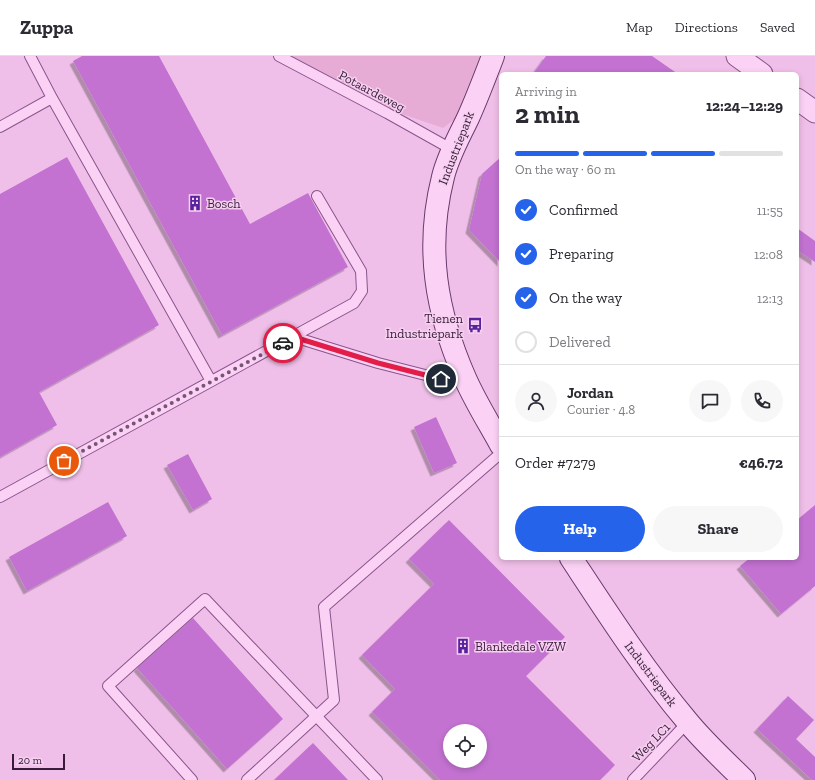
<!DOCTYPE html>
<html lang="en">
<head>
<meta charset="utf-8">
<style>
	body { margin:0; font-family:"Zilla Slab",serif; background:#f7f7f7; color:#2b2b33; height:100vh; display:flex; flex-direction:column; font-size:15px; white-space:nowrap }
	* { box-sizing:border-box; margin:0 }
	p { font-size:13px; color:#7c7c81 }
	.icon { flex:none; width:22px; height:22px; fill:none; stroke:currentColor; stroke-width:2; stroke-linecap:round; stroke-linejoin:round }
	.map { position:relative; flex:1; overflow:hidden }
	.panel { position:absolute; left:499px; top:16px; width:300px; height:488px; display:flex; flex-direction:column; background:#fff; border-radius:6px; box-shadow:0 2px 6px #0003 }
	.panel>* { flex:none }
	.controls { position:absolute; left:443px; top:668px; display:grid; gap:8px }
	.controls a { display:grid; place-items:center; width:44px; height:44px; border-radius:50%; background:#fff; box-shadow:0 2px 6px #0003; font-size:20px }
	.scale { position:absolute; left:12px; bottom:10px; width:53px; box-sizing:border-box; padding-left:4px; border:2px solid #361c38; border-top:0; font-size:11px; line-height:14px; white-space:nowrap; color:#361c38; -webkit-text-stroke:3px #f7cff1; paint-order:stroke }
	.pin { position:absolute; display:grid; place-items:center; width:34px; height:34px; color:#fff; margin:-17px; border:2px solid #fff; border-radius:50%; box-shadow:0 1px 4px #0007 }
	.courier { position:absolute; display:grid; place-items:center; width:40px; height:40px; margin:-20px; border:3px solid #e11d48; border-radius:50%; background:#fff; color:#222; box-shadow:0 1px 5px #0007 }
	.summary em { font-style:normal; font-weight:700 }
	.summary div { display:flex; flex-direction:column-reverse }
	.summary { display:flex; align-items:center; justify-content:space-between; height:68px; padding:0 16px }
	h1 { font-size:26px; font-weight:700; line-height:30px }
	.bar { display:grid; grid-template-columns:repeat(4,1fr); gap:6px 4px; align-content:center; height:48px; padding:0 16px }
	.bar i { height:5px; border-radius:3px; background:#e1e1e2 }
	.bar .active { background:#2563eb }
	.bar p { grid-column:span 4 }
	.line { display:flex; align-items:center; gap:10px; padding:0 16px; border-top:1px solid #e1e1e2 }
	.line div { flex:1 }
	.round { display:grid; place-items:center; flex:none; width:42px; height:42px; border-radius:21px; background:#f7f7f7 }
	ol { padding:0 16px; list-style:none }
	li { display:flex; align-items:center; gap:12px; height:44px }
	li p { margin-inline-start:auto }
	li .icon { padding:4px; border-radius:50%; background:#2563eb; color:#fff; stroke-width:4 }
	li:last-child { color:#7c7c81 }
	li i { width:22px; height:22px; border:2px solid #e1e1e2; border-radius:50% }
	.primary-button { display:flex; gap:8px; margin-top:auto; padding:8px 16px }
	.primary-button a { flex:1; height:46px; border-radius:24px; background:#2563eb; color:#fff; font-size:16px; font-weight:700; line-height:46px; text-align:center }
	.primary-button a+a { background:#f7f7f7; color:#2b2b33 }
	header { display:flex; align-items:center; gap:24px; box-sizing:border-box; height:56px; padding:0 20px; background:#fff; border-bottom:1px solid #e1e1e2 }
	header strong { font-size:19px }
	nav { display:flex; gap:22px; margin-inline-start:auto; font-size:14px }
	.map>svg:first-child { display:block }
	.farmland { fill:#e6acd6 }
	.building { fill:#c372d1; fill-rule:evenodd; filter:url(#shadow) }
	.lines { fill:none; stroke-linecap:round; stroke-linejoin:round }
	.lane-casing { stroke:#88568a; stroke-width:12 }
	.street-casing { stroke:#88568a; stroke-width:23 }
	.secondary-casing { stroke:#683a6b; stroke-width:24 }
	.lane { stroke:#fbd2f5; stroke-width:10 }
	.street { stroke:#fbd2f5; stroke-width:21 }
	.secondary { stroke:#fbd2f5; stroke-width:22 }
	.done { stroke:#775576; stroke-width:4; stroke-dasharray:0 7.2 }
	.route { stroke:#e11d48; stroke-width:5 }
	.labels { text-anchor:middle; dominant-baseline:central; stroke-width:3; stroke-linejoin:round; paint-order:stroke }
	.street-label { font-size:13px; fill:#361c38; stroke:#f7cff1 }
	.poi-label { font-size:13px; fill:#361c38; stroke:#f7cff1; text-anchor:start }
</style>
</head>
<body>
<header>
<strong>Zuppa</strong>
<nav><a>Map</a><a>Directions</a><a>Saved</a></nav>
</header>
<div class="map">
<svg width="815" height="724" viewBox="0 0 815 724">
	<defs>
		<filter id="shadow"><feDropShadow dx="-3.5" dy="3.5" stdDeviation="0" flood-color="#0004"/></filter>
	</defs>
	<rect width="100%" height="100%" fill="#f0bfe9"/>
	<!-- farmland -->
	<path class="farmland" d="M291,0H480L455,63L443,72L402,58Z"/>
	<!-- building -->
	<path class="building" d="M82,0H159L250,168L308,137L348,211L222,279L73,5Z
		M546,0H652L678,18H533Z
		M67,101L159,269L39,336L57,369L0,401V138Z
		M501,101V207L469,174L482,118Z
		M797,172L815,185V206L797,194Z
		M436,361L457,407L434,417L414,371Z
		M188,398L212,443L193,454L167,409Z
		M108,446L127,480L27,535L9,501Z
		M815,449V530L781,558L740,510L750,502H797V464Z
		M449,464L565,581L526,620L615,709L600,724H440L372,656L395,633L362,599L434,528L409,503ZM450,675H480V705H450Z
		M193,562L283,663L227,713L137,612Z
		M788,640L814,664L796,683L815,701V724H812L757,673Z
		M313,687L348,724H274Z"/>
	<g class="lines">
		<!-- lane casing -->
		<g class="lane-casing">
			<path id="lane" d="M30,0L52,42L211,325
				M279,0L387,57L453,94
				M0,71L52,42
				M294,281L378,307L441,323H465
				M0,441L354,247L362,235L361,215L317,140
				M192,724L108,630L205,543L377,724
				M247,724L334,644L324,551L501,397
				M633,724L688,666"/>
		</g>
		<!-- street casing -->
		<g class="street-casing">
			<path id="street" d="M737,0L762,18
				M797,43L815,56"/>
		</g>
		<!-- secondary casing -->
		<g class="secondary-casing">
			<path id="secondary" d="M493,0C485,21 477,42 468,62C459,81 448,100 443,121C425,192 436,256 465,322C475,345 489,367 501,389
				M571,502C608,558 644,614 687,665C704,686 725,705 744,724"/>
		</g>
		<!-- lane -->
		<use href="#lane" class="lane"/>
		<!-- street -->
		<use href="#street" class="street"/>
		<!-- secondary -->
		<use href="#secondary" class="secondary"/>
	</g>
	<g class="lines">
		<!-- done -->
		<path class="done" d="M64,405L283,287"/>
		<!-- route -->
		<path class="route" d="M283,287L294,281L378,307L441,323"/>
	</g>
	<!-- icons -->
	<defs>
		<g id="building-bare" transform="scale(1.2)"><path d="M-4-6H4V6H1V3H-1V6H-4ZM-2.5-4.3h1.7v1.8h-1.7ZM.8-4.3h1.7v1.8H.8ZM-2.5-1h1.7V.8h-1.7ZM.8-1h1.7V.8H.8Z" fill="#57239c" stroke="#f7cff1" stroke-width="2.5" paint-order="stroke"/></g>
		<g id="bus-bare" transform="scale(1.2)"><path d="M-5-6H5V4H4V6H2V4H-2V6H-4V4H-5ZM-3.5-4V0h7V-4ZM-3.5 1.2v1.5H-2V1.2ZM2 1.2v1.5H3.5V1.2Z" fill="#57239c" stroke="#f7cff1" stroke-width="2.5" paint-order="stroke"/></g>
	</defs>
	<g fill-rule="evenodd">
		<use href="#building-bare" x="195" y="147"/>
		<use href="#bus-bare" x="475" y="269"/>
		<use href="#building-bare" x="463" y="590"/>
	</g>
	<g class="labels">
		<!-- street labels -->
		<g class="street-label">
			<text transform="translate(372 35) rotate(28)">Potaardeweg</text>
			<text transform="translate(456 92) rotate(-69)">Industriepark</text>
			<text transform="translate(651 618) rotate(53)">Industriepark</text>
			<text transform="translate(651 686) rotate(-46)">Weg LC1</text>
		</g>
		<!-- poi labels -->
		<g class="poi-label">
			<text x="207" y="147">Bosch</text>
			<text x="463" y="262" text-anchor="end">Tienen<tspan x="463" dy="15">Industriepark</tspan></text>
			<text x="475" y="590">Blankedale VZW</text>
		</g>
	</g>
</svg>
<div class="controls">
<a><svg class="icon" aria-label="locate" viewBox="0 0 24 24"><circle cx="12" cy="12" r="6"/><path d="M12 2v4M12 18v4M2 12h4M18 12h4"/></svg></a>
</div>
<div class="scale">20 m</div>
<div class="pin" style="left:64px;top:405px;background:#ea580c"><svg class="icon" aria-label="bag" viewBox="0 0 24 24"><path d="M5 8h14l-1 12H6zM9 8a3 3 0 0 1 6 0"/></svg></div>
<div class="pin" style="left:441px;top:323px;background:#1f2937"><svg class="icon" aria-label="home" viewBox="0 0 24 24"><path d="M3 11l9-7 9 7M6 9v11h12V9"/></svg></div>
<div class="courier" style="left:283px;top:287px"><svg class="icon" aria-label="car" viewBox="0 0 24 24"><path d="M5 17H2v-5l4-1 3-4h7l3 4 3 1v5h-3M9 17h6M6 11h13"/><circle cx="7" cy="17" r="2"/><circle cx="17" cy="17" r="2"/></svg></div>
<section class="panel">
<div class="summary"><div><h1>2 min</h1><p>Arriving in</p></div><em>12:24–12:29</em></div>
<div class="bar"><i class="active"></i><i class="active"></i><i class="active"></i><i></i><p>On the way · 60 m</p></div>
<ol>
<li><svg class="icon" aria-label="check" viewBox="0 0 24 24"><path d="M5 12l5 5 9-10"/></svg>Confirmed<p>11:55</p></li>
<li><svg class="icon" aria-label="check" viewBox="0 0 24 24"><path d="M5 12l5 5 9-10"/></svg>Preparing<p>12:08</p></li>
<li><svg class="icon" aria-label="check" viewBox="0 0 24 24"><path d="M5 12l5 5 9-10"/></svg>On the way<p>12:13</p></li>
<li><i></i>Delivered</li>
</ol>
<div class="line" style="height:72px"><a class="round"><svg class="icon" aria-label="person" viewBox="0 0 24 24"><circle cx="12" cy="8" r="4"/><path d="M4 21q1-7 8-7t8 7"/></svg></a><div><b>Jordan</b><p>Courier · 4.8</p></div><a class="round"><svg class="icon" aria-label="chat" viewBox="0 0 24 24"><path d="M4 5h16v11H9l-5 4z"/></svg></a><a class="round"><svg class="icon" aria-label="phone" viewBox="0 0 24 24"><path d="M5 4h4l2 5-3 2q2 4 5 5l2-3 5 2v4C11 20 4 13 5 4z"/></svg></a></div>
<div class="line" style="height:52px"><div>Order #7279</div><b>€46.72</b></div>
<div class="primary-button"><a>Help</a><a>Share</a></div>
</section>
</div>
</body>
</html>
